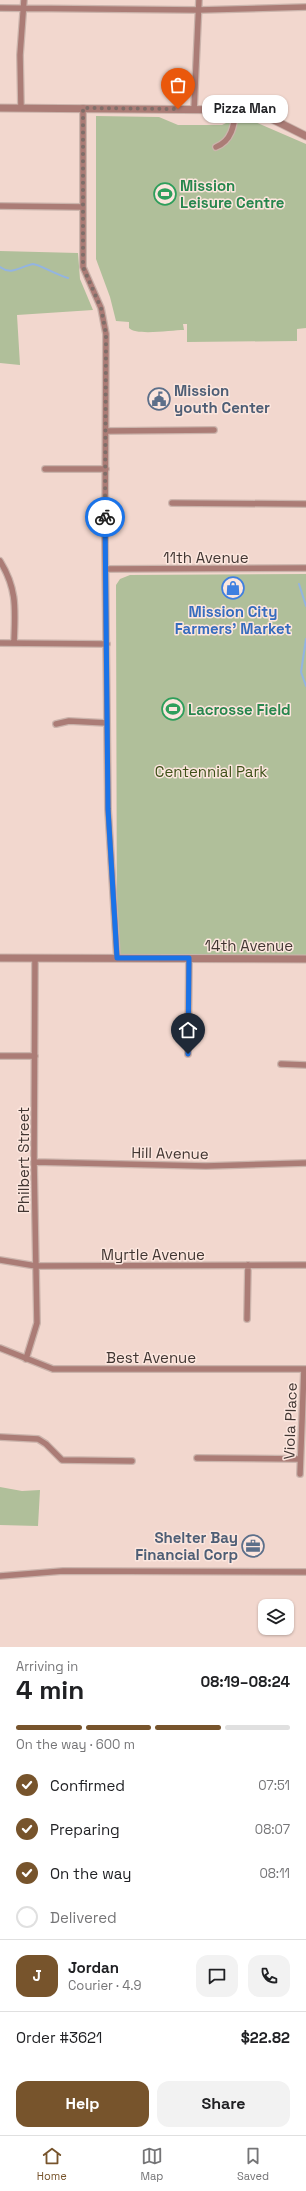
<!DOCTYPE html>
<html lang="en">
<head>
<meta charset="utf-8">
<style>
	body { margin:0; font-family:"Space Grotesk",sans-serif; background:#f2f2f2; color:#202124; height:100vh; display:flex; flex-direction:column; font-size:15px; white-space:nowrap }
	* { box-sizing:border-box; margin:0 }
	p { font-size:13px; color:#757577 }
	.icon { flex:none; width:22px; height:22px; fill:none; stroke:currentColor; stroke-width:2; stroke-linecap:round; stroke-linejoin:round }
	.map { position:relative; height:1647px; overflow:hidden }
	.drawer { display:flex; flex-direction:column; background:#fff; flex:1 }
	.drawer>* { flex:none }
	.controls { position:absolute; left:258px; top:1599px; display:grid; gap:8px }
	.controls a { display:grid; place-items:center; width:36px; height:36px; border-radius:8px; background:#fff; box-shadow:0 1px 3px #0004; font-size:20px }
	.pin { position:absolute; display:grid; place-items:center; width:34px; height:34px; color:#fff; margin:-41px -17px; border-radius:50% 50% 50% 0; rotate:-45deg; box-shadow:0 0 4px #0007 }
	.pin .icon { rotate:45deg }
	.courier { position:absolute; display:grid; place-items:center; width:40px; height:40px; margin:-20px; border:3px solid #1a73e8; border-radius:50%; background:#fff; color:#222; box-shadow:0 1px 5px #0007 }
	.bubble { position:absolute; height:28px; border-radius:12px; background:#fff; box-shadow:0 1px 3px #0004; font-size:13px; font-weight:600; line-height:28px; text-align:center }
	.headline em { font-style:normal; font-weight:600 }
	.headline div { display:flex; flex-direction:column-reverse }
	.headline { display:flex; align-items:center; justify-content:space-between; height:68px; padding:0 16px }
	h1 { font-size:26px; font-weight:600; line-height:30px }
	.bar { display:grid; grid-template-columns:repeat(4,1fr); gap:6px 4px; align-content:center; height:48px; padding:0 16px }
	.bar i { height:5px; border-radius:3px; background:#e0e0e0 }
	.bar .active { background:#77542c }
	.bar p { grid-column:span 4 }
	.line { display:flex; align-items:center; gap:10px; padding:0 16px; border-top:1px solid #e0e0e0 }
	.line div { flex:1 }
	.round { display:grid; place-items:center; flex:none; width:42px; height:42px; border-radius:12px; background:#f2f2f2 }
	ol { padding:0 16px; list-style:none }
	li { display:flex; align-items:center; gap:12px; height:44px }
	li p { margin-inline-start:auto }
	li .icon { padding:4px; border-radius:50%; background:#77542c; color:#fff; stroke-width:4 }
	li:last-child { color:#757577 }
	li i { width:22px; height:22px; border:2px solid #e0e0e0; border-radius:50% }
	.action { display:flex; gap:8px; margin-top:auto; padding:8px 16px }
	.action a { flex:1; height:46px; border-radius:12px; background:#77542c; color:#fff; font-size:16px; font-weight:600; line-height:46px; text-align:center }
	.action a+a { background:#f2f2f2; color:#202124 }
	.menu { display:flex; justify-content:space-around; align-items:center; height:56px; border-top:1px solid #e0e0e0; background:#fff; font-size:11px; color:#757577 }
	.menu a { display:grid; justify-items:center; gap:2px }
	.menu .active { color:#77542c }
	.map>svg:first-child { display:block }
	.green { fill:#b0bf9a }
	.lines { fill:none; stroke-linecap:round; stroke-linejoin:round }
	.stream { stroke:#93b4e1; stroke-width:2 }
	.minor-casing { stroke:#cbb4ac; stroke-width:8 }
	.tertiary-casing { stroke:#cbb4ac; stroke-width:9 }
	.minor { stroke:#ab7c76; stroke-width:5.5 }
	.tertiary { stroke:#ab7c76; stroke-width:7 }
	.done { stroke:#7f6e69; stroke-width:4; stroke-dasharray:0 7.2 }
	.route { stroke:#1a73e8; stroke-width:5 }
	.labels { text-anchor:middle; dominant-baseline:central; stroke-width:3; stroke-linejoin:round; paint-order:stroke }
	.leisure-label { font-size:15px; font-weight:bold; fill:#27864d; stroke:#fce6de; text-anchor:start }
	.service-label { font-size:15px; font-weight:bold; fill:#4e5e75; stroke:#fce6de; text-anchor:start }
	.street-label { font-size:15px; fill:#413632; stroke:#fce6de }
	.shop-label { font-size:15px; font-weight:bold; fill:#366cbe; stroke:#fce6de }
	.park-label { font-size:15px; fill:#3e5018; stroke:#fce6de }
</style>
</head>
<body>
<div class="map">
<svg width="306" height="1647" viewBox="0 0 306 1647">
	<rect width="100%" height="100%" fill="#f2d7ce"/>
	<!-- green -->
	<path class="green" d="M96,116L159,117L178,125H222L236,118H246L306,144V328L297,329V341L187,342V324H183L184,330C172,330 136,336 129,328V322L116,321L110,297L96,259Z
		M0,251L78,253L80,279L93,310L17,315L20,365L0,363Z
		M306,574V959L117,958L116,585L120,579L130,575Z
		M0,1487L22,1491L40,1490L38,1526L0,1525Z"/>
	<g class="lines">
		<!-- stream -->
		<path class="stream" d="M0,267C12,276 21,266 33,264C38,264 59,276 68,278
			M299,584L306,606
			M306,639L301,672L306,686"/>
		<!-- minor casing -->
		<g class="minor-casing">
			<path id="minor" d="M0,8L199,10L306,7
				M21,108L20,55L24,0
				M83,108V267L101,308L106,334L105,540L108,809L117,958
				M194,110L199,0
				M216,147C232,141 234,125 236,110
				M0,206L83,207
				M107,431L214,430
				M45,469H106
				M172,503L306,504
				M0,561C18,590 15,611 14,643
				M106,569L306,568
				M0,643L107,644
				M56,724L69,721L107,723
				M188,1054L189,958
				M0,1056H35
				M281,1064L306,1065
				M34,1162L206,1166L306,1163
				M0,1260L36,1266L306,1265
				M247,1319L248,1265
				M0,1348L53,1369H306
				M26,1359L37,1323L34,1162L35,959
				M0,1437L38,1439L46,1444L62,1460L132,1461
				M197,1458L300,1459
				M300,1474L304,1369
				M0,1576L63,1571L306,1572"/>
		</g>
		<!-- tertiary casing -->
		<g class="tertiary-casing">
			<path id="tertiary" d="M0,108L242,110L270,118L306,136
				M0,958L306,959"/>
		</g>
		<!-- minor -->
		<use href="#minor" class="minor"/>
		<!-- tertiary -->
		<use href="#tertiary" class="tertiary"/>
	</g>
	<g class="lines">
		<!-- done -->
		<path class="done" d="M105,517L106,334L101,308L83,267V108L178,109"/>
		<!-- route -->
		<path class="route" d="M105,517L108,809L117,958H189L188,1054"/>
	</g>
	<!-- icons -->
	<defs>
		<g id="stadium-ring" transform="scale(1.15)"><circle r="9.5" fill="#fce6de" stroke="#2e9e5b" stroke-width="1.5"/><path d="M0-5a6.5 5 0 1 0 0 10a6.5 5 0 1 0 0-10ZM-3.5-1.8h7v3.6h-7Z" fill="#2e9e5b"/></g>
		<g id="civic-ring" transform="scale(1.15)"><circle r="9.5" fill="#fce6de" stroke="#5c6f8a" stroke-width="1.5"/><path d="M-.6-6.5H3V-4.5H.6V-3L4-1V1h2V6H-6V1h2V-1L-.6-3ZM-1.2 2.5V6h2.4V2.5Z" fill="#5c6f8a"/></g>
		<g id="shop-ring" transform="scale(1.15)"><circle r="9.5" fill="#fce6de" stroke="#3f7fe0" stroke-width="1.5"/><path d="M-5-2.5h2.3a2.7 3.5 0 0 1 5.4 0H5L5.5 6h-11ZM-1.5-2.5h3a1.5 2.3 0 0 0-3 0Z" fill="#3f7fe0"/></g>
		<g id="office-ring" transform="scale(1.15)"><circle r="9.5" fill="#fce6de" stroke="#5c6f8a" stroke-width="1.5"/><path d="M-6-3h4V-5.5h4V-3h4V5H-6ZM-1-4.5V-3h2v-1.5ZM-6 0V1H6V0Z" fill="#5c6f8a"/></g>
	</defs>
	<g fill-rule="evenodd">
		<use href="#stadium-ring" x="165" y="194"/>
		<use href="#civic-ring" x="159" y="399"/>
		<use href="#shop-ring" x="233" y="588"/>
		<use href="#stadium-ring" x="173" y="709"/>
		<use href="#office-ring" x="253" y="1546"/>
	</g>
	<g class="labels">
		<!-- leisure labels -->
		<g class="leisure-label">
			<text x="180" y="185">Mission<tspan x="180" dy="17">Leisure Centre</tspan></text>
			<text x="188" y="709">Lacrosse Field</text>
		</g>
		<!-- service labels -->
		<g class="service-label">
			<text x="174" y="390">Mission<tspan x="174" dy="17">youth Center</tspan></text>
			<text x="238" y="1537" text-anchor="end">Shelter Bay<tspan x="238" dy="17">Financial Corp</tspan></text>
		</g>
		<!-- street labels -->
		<g class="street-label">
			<text x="206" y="557">11th Avenue</text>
			<text x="249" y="945">14th Avenue</text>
			<text transform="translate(170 1153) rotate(1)">Hill Avenue</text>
			<text transform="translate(23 1160) rotate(-90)">Philbert Street</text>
			<text x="153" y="1254">Myrtle Avenue</text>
			<text x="151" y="1357">Best Avenue</text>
			<text transform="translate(290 1421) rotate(-88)">Viola Place</text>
		</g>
		<!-- shop labels -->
		<g class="shop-label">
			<text x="233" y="611">Mission City<tspan x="233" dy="17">Farmers’ Market</tspan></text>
		</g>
		<!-- park labels -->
		<g class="park-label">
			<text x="211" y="771">Centennial Park</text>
		</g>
	</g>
</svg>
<div class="controls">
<a><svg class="icon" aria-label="layers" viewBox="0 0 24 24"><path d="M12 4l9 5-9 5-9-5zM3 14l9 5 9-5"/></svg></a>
</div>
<div class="pin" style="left:178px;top:109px;background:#ea580c"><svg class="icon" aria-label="bag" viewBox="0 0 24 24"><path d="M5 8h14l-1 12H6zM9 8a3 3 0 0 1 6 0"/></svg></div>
<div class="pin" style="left:188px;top:1054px;background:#1f2937"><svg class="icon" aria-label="home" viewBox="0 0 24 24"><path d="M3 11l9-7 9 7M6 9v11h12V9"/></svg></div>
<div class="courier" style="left:105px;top:517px"><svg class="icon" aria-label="bike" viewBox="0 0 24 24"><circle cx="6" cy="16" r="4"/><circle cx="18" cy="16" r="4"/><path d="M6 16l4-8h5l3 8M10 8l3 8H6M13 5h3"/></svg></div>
<div class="bubble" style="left:202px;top:95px;width:86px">Pizza Man</div>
</div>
<section class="drawer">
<div class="headline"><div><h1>4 min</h1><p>Arriving in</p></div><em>08:19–08:24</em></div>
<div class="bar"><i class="active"></i><i class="active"></i><i class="active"></i><i></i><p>On the way · 600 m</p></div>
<ol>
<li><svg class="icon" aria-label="check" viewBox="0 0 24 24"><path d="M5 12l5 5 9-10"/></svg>Confirmed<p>07:51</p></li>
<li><svg class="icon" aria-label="check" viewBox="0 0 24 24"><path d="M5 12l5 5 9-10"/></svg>Preparing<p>08:07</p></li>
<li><svg class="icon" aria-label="check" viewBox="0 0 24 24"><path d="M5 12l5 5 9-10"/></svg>On the way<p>08:11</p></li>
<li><i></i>Delivered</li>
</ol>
<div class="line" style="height:72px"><b class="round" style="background:#77542c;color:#fff">J</b><div><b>Jordan</b><p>Courier · 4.9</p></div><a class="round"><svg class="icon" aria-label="chat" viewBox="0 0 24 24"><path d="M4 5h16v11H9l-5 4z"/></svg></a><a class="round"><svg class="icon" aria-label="phone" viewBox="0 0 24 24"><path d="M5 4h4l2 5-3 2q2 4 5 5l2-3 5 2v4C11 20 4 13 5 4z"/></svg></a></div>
<div class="line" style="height:52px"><div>Order #3621</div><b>$22.82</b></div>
<div class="action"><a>Help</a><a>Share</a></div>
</section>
<nav class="menu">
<a class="active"><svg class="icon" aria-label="home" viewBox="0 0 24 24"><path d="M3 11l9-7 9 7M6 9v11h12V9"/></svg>Home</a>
<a><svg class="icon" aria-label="map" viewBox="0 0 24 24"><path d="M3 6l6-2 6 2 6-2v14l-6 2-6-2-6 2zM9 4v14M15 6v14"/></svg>Map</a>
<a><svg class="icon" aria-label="saved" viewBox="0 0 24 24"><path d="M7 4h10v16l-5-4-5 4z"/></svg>Saved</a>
</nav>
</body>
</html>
